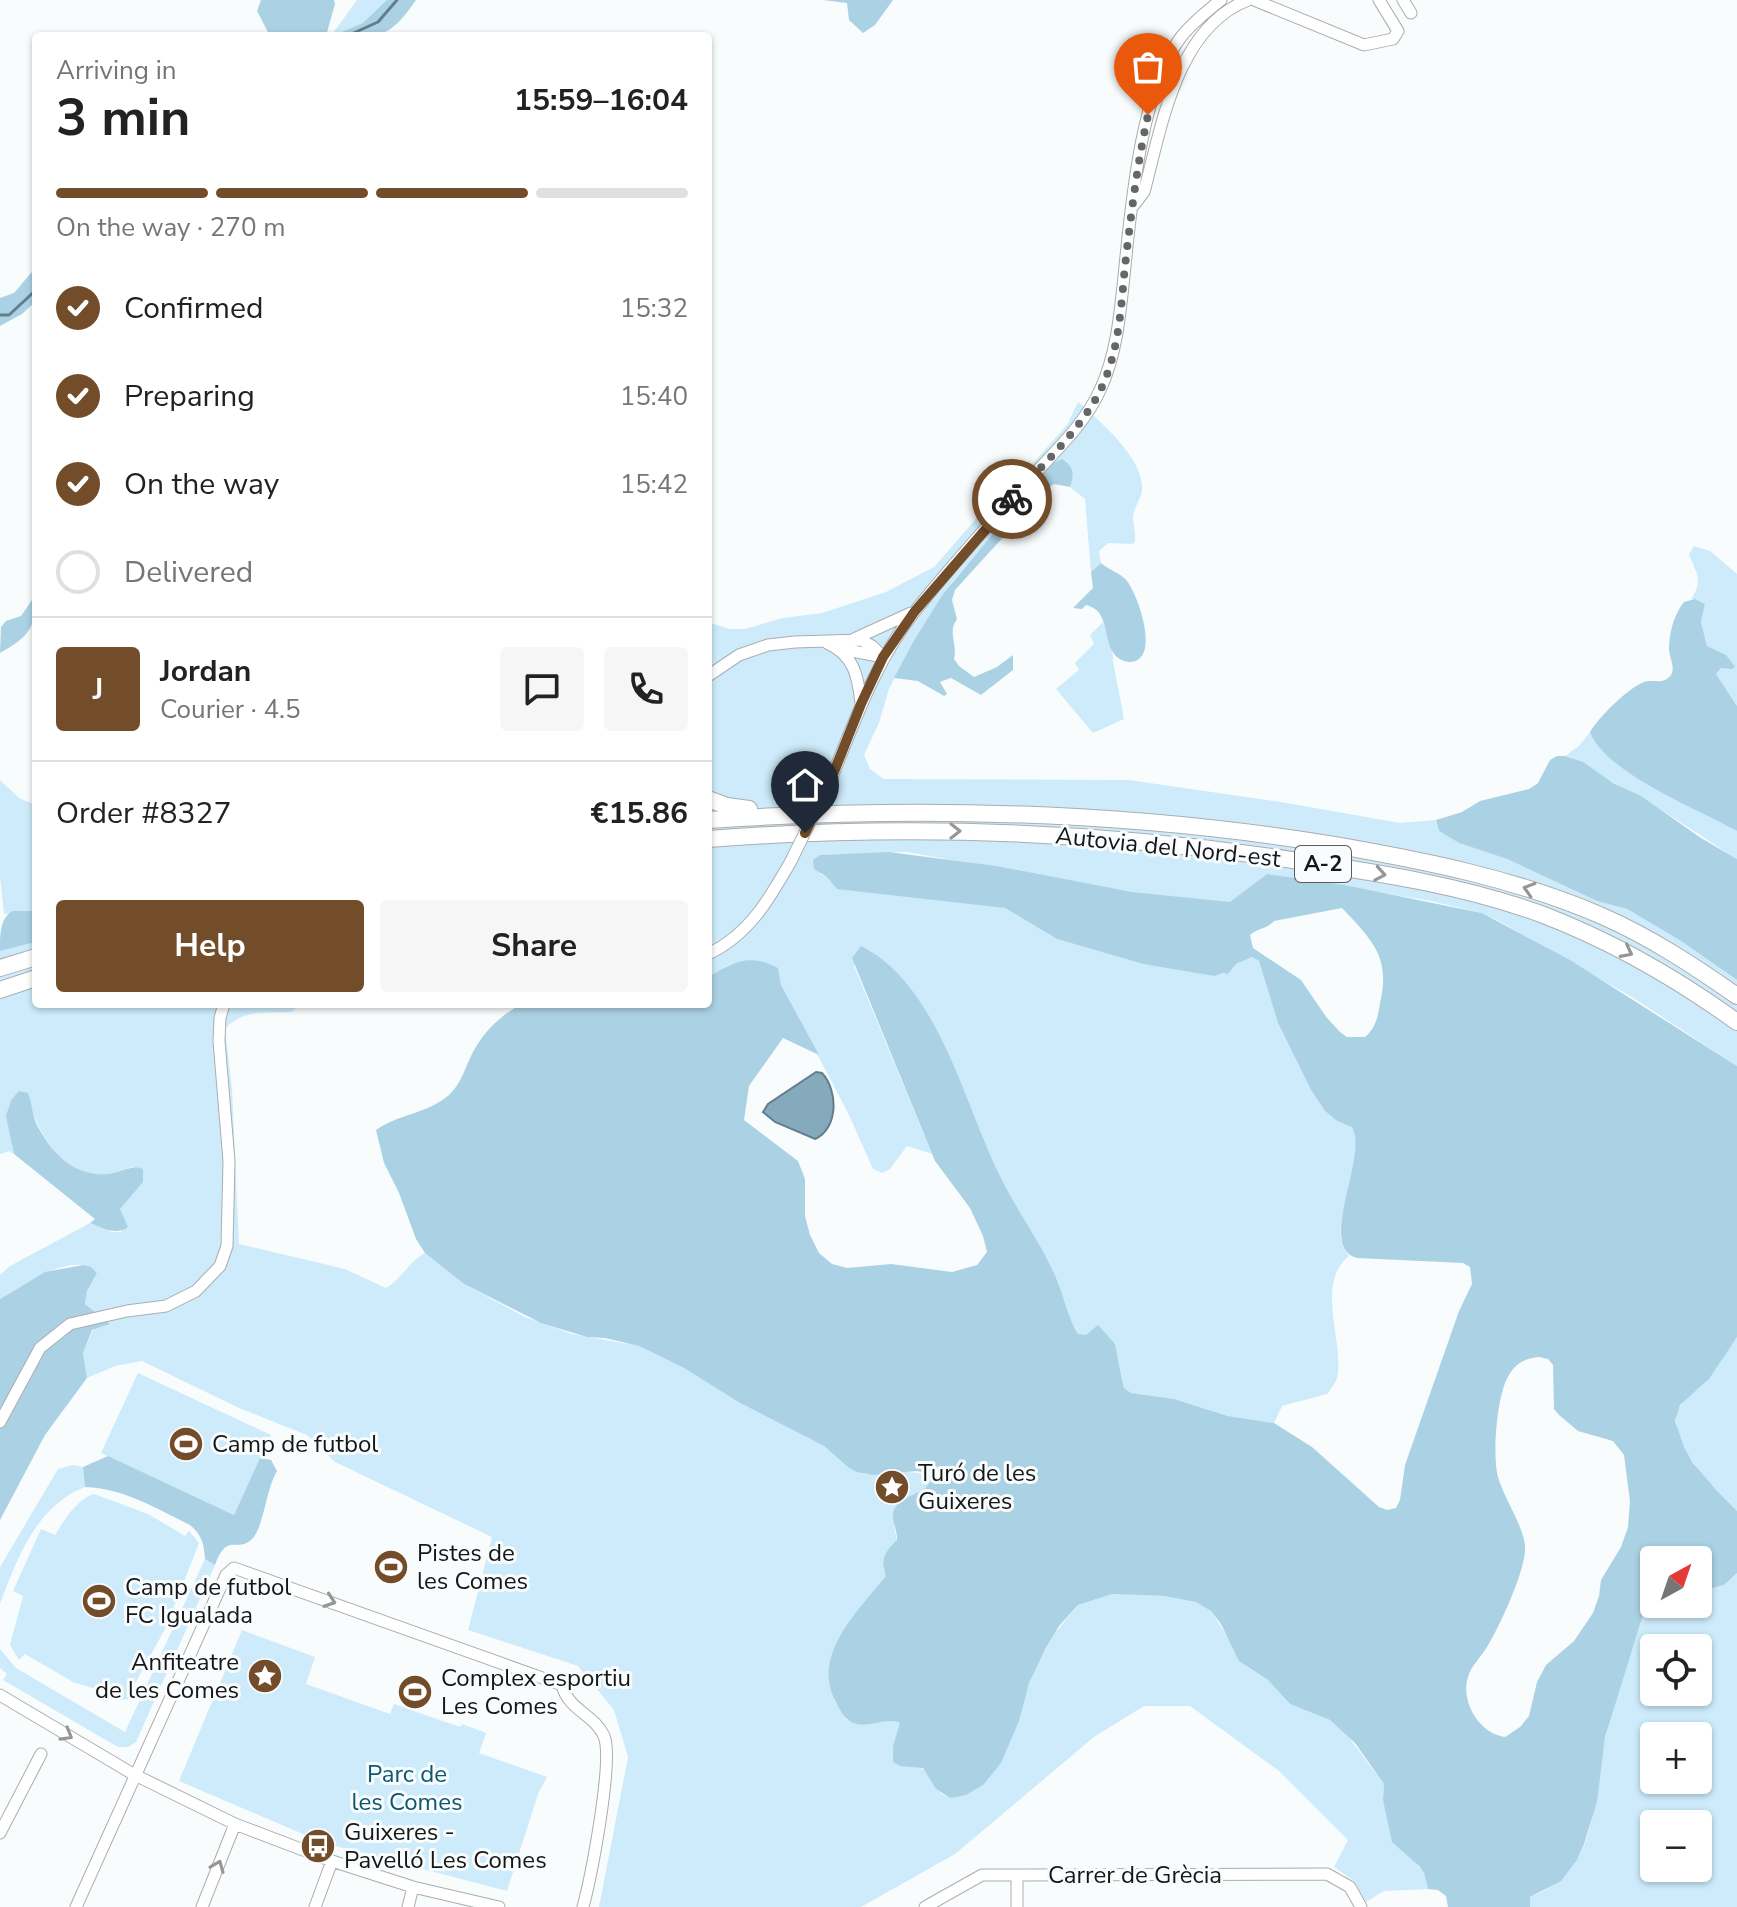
<!DOCTYPE html>
<html lang="en">
<head>
<meta charset="utf-8">
<style>
	body { margin:0; font-family:"Nunito Sans",sans-serif; background:#f6f6f6; color:#222; height:100vh; display:flex; flex-direction:column; font-size:30px; white-space:nowrap }
	* { box-sizing:border-box; margin:0 }
	p { font-size:26px; color:#767676 }
	.icon { flex:none; width:44px; height:44px; fill:none; stroke:currentColor; stroke-width:2; stroke-linecap:round; stroke-linejoin:round }
	.map { position:relative; flex:1; overflow:hidden }
	.drawer { position:absolute; left:32px; top:32px; width:680px; height:976px; display:flex; flex-direction:column; background:#fff; border-radius:8px; box-shadow:0 2px 6px #0004 }
	.drawer>* { flex:none }
	.needle { width:52px; rotate:40deg }
	.fabs { position:absolute; left:1640px; top:1546px; display:grid; gap:16px }
	.fabs a { display:grid; place-items:center; width:72px; height:72px; border-radius:8px; background:#fff; box-shadow:0 2px 6px #0004; font-size:40px }
	.pin { position:absolute; display:grid; place-items:center; width:68px; height:68px; color:#fff; margin:-82px -34px; border-radius:50% 50% 50% 0; rotate:-45deg; box-shadow:0 0 8px #0007 }
	.pin .icon { rotate:45deg }
	.courier { position:absolute; display:grid; place-items:center; width:80px; height:80px; margin:-40px; border:6px solid #734d29; border-radius:50%; background:#fff; color:#222; box-shadow:0 2px 10px #0007 }
	.overview em { font-style:normal; font-weight:700 }
	.overview div { display:flex; flex-direction:column-reverse }
	.overview { display:flex; align-items:center; justify-content:space-between; height:136px; padding:0 24px }
	h1 { font-size:52px; font-weight:700; line-height:60px }
	.bar { display:grid; grid-template-columns:repeat(4,1fr); gap:12px 8px; align-content:center; height:96px; padding:0 24px }
	.bar i { height:10px; border-radius:6px; background:#e0e0e0 }
	.bar .current { background:#734d29 }
	.bar p { grid-column:span 4 }
	.line { display:flex; align-items:center; gap:20px; padding:0 24px; border-top:2px solid #e0e0e0 }
	.line div { flex:1 }
	.round { display:grid; place-items:center; flex:none; width:84px; height:84px; border-radius:8px; background:#f6f6f6 }
	ol { padding:0 24px; list-style:none }
	li { display:flex; align-items:center; gap:24px; height:88px }
	li p { margin-inline-start:auto }
	li .icon { padding:8px; border-radius:50%; background:#734d29; color:#fff; stroke-width:4 }
	li:last-child { color:#767676 }
	li i { width:44px; height:44px; border:4px solid #e0e0e0; border-radius:50% }
	.action { display:flex; gap:16px; margin-top:auto; padding:16px 24px }
	.action a { flex:1; height:92px; border-radius:8px; background:#734d29; color:#fff; font-size:32px; font-weight:700; line-height:92px; text-align:center }
	.action a+a { background:#f6f6f6; color:#222 }
	.map>svg:first-child { display:block }
	.green { fill:#cdebfa; fill-rule:evenodd }
	.forest { fill:#abd2e4; fill-rule:evenodd }
	.water { fill:#84aabc; stroke:#637e8a; stroke-width:2 }
	.lines { fill:none; stroke-linecap:round; stroke-linejoin:round }
	.stream { stroke:#637e8a; stroke-width:3 }
	.minor-casing { stroke:#aaadaf; stroke-width:13 }
	.highway-casing { stroke:#aaadaf; stroke-width:18 }
	.minor { stroke:#fff; stroke-width:11 }
	.highway { stroke:#fff; stroke-width:16 }
	.minor-bridge-casing { stroke:#aaadaf; stroke-width:13; stroke-linecap:butt }
	.minor-bridge { stroke:#fff; stroke-width:11 }
	.oneway { stroke:#969697 }
	.done { stroke:#656668; stroke-width:8; stroke-dasharray:0 14.4 }
	.route { stroke:#734d29; stroke-width:10 }
	.labels { text-anchor:middle; dominant-baseline:central; stroke-width:6; stroke-linejoin:round; paint-order:stroke }
	.shield { fill:#f9fcfd; stroke:#595b5c; stroke-width:2 }
	.shield-label { font-size:22px; font-weight:bold; fill:#151617 }
	.street-label { font-size:24px; fill:#151617; stroke:#f9fcfd }
	.poi-label { font-size:24px; fill:#151617; stroke:#f9fcfd; text-anchor:start }
	.park-label { font-size:24px; fill:#0b5770; stroke:#f9fcfd }
</style>
</head>
<body>
<div class="map">
<svg width="1737" height="1907" viewBox="0 0 1737 1907">
	<rect width="100%" height="100%" fill="#f9fcfd"/>
	<!-- green -->
	<path class="green" d="M357,0H390L372,20L331,36Z
		M1078,402C1099,420 1142,457 1142,487C1143,497 1134,506 1133,517C1133,525 1136,533 1135,542L1132,544L1108,543L1099,551L1101,563L1091,572L1085,499L1070,487C1074,476 1075,469 1066,461L991,537L952,582L913,642L889,689L879,723L864,755L870,769L884,779L1129,780L1281,802L1400,823L1436,820L1439,831L1459,843L1507,859L1597,901L1627,909L1681,941L1737,980V1066L1632,997L1499,921L1482,913L1431,901L1267,874L1230,903L1132,892L907,852L820,855V874L827,877L1005,908L1057,939L1143,964L1228,974L1236,964L1252,957L1259,961L1278,1023L1311,1090L1325,1111L1337,1121L1353,1127C1371,1160 1322,1227 1349,1256C1316,1282 1342,1338 1338,1372C1338,1380 1332,1388 1327,1394L1282,1406L1274,1423L1228,1416L1174,1399L1131,1393L1124,1388L1117,1353L1086,1335L1078,1334L1069,1318L1054,1276L999,1176L932,1024L901,978L868,949L854,966L932,1154L907,1146L890,1169L882,1173L873,1169L849,1115L781,985L778,968L731,964L708,977V622L729,629H745L783,618L822,613L886,592L934,567L1001,490L1025,472L1067,425Z
		M1694,546L1710,551L1737,574V706L1716,674L1721,668L1718,652L1707,646L1701,622L1705,604L1691,599C1704,580 1696,573 1689,554Z
		M1103,622C1106,634 1114,650 1113,661L1124,719L1093,733L1056,689L1079,670L1075,663L1094,644L1090,635Z
		M1590,732C1609,777 1697,805 1737,831V859C1696,833 1657,805 1614,783C1597,775 1585,761 1565,756L1579,746Z
		M0,780L19,798L36,805V911L4,914L0,877Z
		M36,942V1004H300L292,1012C268,1013 242,1009 225,1029L232,1089L239,1244L345,1269L386,1288C402,1279 408,1262 425,1253L464,1284L525,1317L572,1334L639,1346L684,1368L740,1403L824,1446L849,1468L866,1474L900,1471L933,1475L931,1483L917,1494L894,1526L897,1541L883,1568L887,1576L848,1623L834,1650V1699L847,1720L857,1724L893,1720L901,1723L893,1746V1762C903,1768 918,1764 924,1770C934,1781 932,1791 950,1798L975,1790L1001,1763L1032,1675L1055,1633L1078,1605L1112,1594L1164,1596L1197,1602L1211,1611L1246,1666L1268,1680L1290,1704L1330,1720L1344,1731L1384,1784L1383,1800L1414,1861L1424,1873L1428,1889L1384,1891L1366,1902L1355,1882L1334,1867L1348,1840L1279,1771L1190,1706H1144L1094,1737L955,1854L861,1907H599L628,1757L614,1710L578,1666L468,1630L492,1537L335,1462L307,1435L239,1408L142,1361L115,1366L87,1378L83,1353L93,1330L109,1323L85,1304L87,1291L97,1273C76,1248 20,1287 0,1299V1275L10,1266L90,1223L112,1232H121L126,1223L120,1209L133,1191L134,1167C125,1168 118,1172 109,1174C75,1179 50,1151 37,1123C32,1114 32,1103 28,1093L13,1097C1,1118 12,1132 14,1154L9,1151L0,1154V951Z
		M1737,1337V1511C1716,1492 1663,1438 1679,1408C1686,1395 1701,1390 1709,1378C1720,1365 1726,1349 1737,1337Z
		M138,1373L271,1435L234,1515L101,1453Z
		M73,1465L83,1467L85,1487C36,1506 17,1559 0,1604V1567L58,1469Z
		M94,1494L148,1514L185,1536L189,1531L199,1543L166,1627L131,1691L134,1694L130,1699L118,1700V1696L73,1682L25,1654L19,1660L10,1645L23,1596L13,1591L41,1529L55,1535C64,1520 77,1499 94,1494Z
		M205,1559L215,1565L136,1742L128,1747H118L3,1680L7,1674L0,1668V1649L16,1668L125,1732Z
		M1737,1573V1907H1530V1897C1603,1870 1590,1797 1606,1735C1616,1692 1633,1649 1646,1606L1654,1597V1604H1698V1592L1724,1585ZM1654,1648H1698V1692H1654ZM1654,1736H1698V1780H1654ZM1654,1824H1698V1868H1654Z
		M242,1630L315,1657L306,1684L390,1714L394,1704L460,1727L462,1724L486,1733L479,1753L547,1777L538,1794L507,1891L324,1843L179,1781Z"/>
	<!-- forest -->
	<path class="forest" d="M261,0H334L335,4L326,36H270L257,11Z
		M387,0H416C387,42 379,36 332,36L363,23Z
		M823,0H893L875,25L863,33L849,20L847,3Z
		M36,267V301L22,314L0,326V298L14,293Z
		M1062,459C1074,466 1075,474 1070,487L1054,484L1038,494L1006,534L955,590L952,600L957,619C947,633 958,644 954,659L959,666L974,677L997,667L1013,655V670L981,695L951,678L940,682L947,694L944,696L918,681L894,678L913,642L943,594L1051,464Z
		M1101,563C1109,570 1121,573 1127,581C1137,594 1155,644 1140,658C1137,661 1133,662 1129,662C1105,659 1109,631 1101,616C1098,610 1093,607 1086,605L1082,609L1073,608L1093,588L1091,572Z
		M36,594C36,628 29,637 0,653L1,627L6,621L21,616Z
		M1695,599L1705,604L1701,622L1707,646L1726,655L1735,667L1732,669L1721,668L1716,674L1737,706V831C1700,810 1605,773 1590,732C1599,717 1628,688 1644,682C1652,679 1662,684 1668,678C1678,671 1669,658 1669,649C1669,633 1674,614 1684,602Z
		M1565,756L1583,762L1613,783L1641,796L1701,838L1737,859V980L1681,941L1627,909L1597,901L1507,859L1459,843L1439,831L1436,820L1462,812L1480,801L1529,789L1538,783L1550,760L1557,756Z
		M889,852L996,866L1132,892L1230,902L1267,874L1344,885L1482,913L1570,960L1737,1066V1337L1709,1379L1680,1405L1675,1421L1684,1447L1693,1463L1717,1491L1737,1511V1573L1724,1585L1698,1592V1560H1654V1597L1643,1615L1605,1737L1597,1802L1584,1844L1577,1860L1561,1881L1530,1897V1907H1448L1446,1896L1438,1890L1428,1889L1424,1873L1419,1866L1392,1842L1383,1800L1384,1784L1355,1743L1330,1720L1290,1704L1268,1680L1239,1661L1221,1624L1211,1611L1196,1602L1164,1596L1112,1594L1078,1605L1059,1626L1046,1648L1029,1683L1019,1721L1001,1763L983,1785L966,1795L950,1798L936,1789L923,1768L900,1766L893,1762V1746L900,1723C885,1716 867,1730 851,1722C844,1718 840,1710 836,1702C810,1655 859,1610 886,1576C880,1559 885,1552 897,1540C898,1530 889,1518 895,1508C904,1492 928,1497 932,1475L917,1471L874,1475L857,1472L849,1468L824,1446L740,1403L684,1368L639,1346L605,1338L587,1337L541,1323L464,1284L425,1253L416,1239L399,1193L384,1163L376,1130C398,1114 427,1114 449,1095C462,1083 465,1067 473,1052C485,1030 501,1015 522,1004H708V977C734,962 749,953 778,968L781,985L819,1055L783,1038L749,1086L744,1120L798,1161L805,1179V1216L810,1235L819,1253L832,1264L847,1268L891,1264L952,1272L977,1265L987,1252L983,1236L970,1208L935,1161L852,958L861,946C938,984 964,1104 1000,1176C1017,1212 1044,1246 1058,1283C1065,1301 1068,1318 1078,1334L1086,1335L1098,1325L1115,1344L1122,1379L1124,1388L1131,1393L1174,1399L1228,1416L1274,1423L1312,1447L1379,1507L1387,1510L1396,1508L1400,1500L1405,1465L1459,1311L1472,1284L1470,1267L1463,1263L1357,1258C1316,1248 1369,1156 1352,1127L1337,1121L1325,1111L1311,1090L1278,1023L1259,961L1252,957L1236,964L1228,974L1222,973L1215,976L1143,964L1057,939L1005,908L837,889L827,877L814,869L813,860L820,855ZM1342,908C1372,940 1391,957 1380,1003C1378,1016 1376,1028 1365,1037H1347L1340,1032L1327,1018L1301,980L1253,948L1250,935C1258,928 1267,929 1274,921ZM1539,1357L1548,1359L1553,1365L1554,1409L1559,1415L1578,1431L1613,1441L1624,1455L1630,1501L1628,1527L1621,1547L1601,1580L1599,1596L1593,1613L1574,1641L1546,1665L1537,1682L1529,1716L1520,1727L1505,1737C1480,1734 1460,1702 1468,1677C1471,1666 1481,1657 1487,1647C1499,1628 1525,1571 1525,1550C1526,1529 1504,1499 1498,1477C1492,1455 1497,1393 1509,1375C1516,1363 1526,1358 1539,1357Z
		M13,911H36V942L0,951C0,935 0,917 13,911Z
		M19,1091L28,1093C32,1102 32,1113 36,1123C50,1151 73,1177 107,1174C121,1173 130,1164 143,1169V1182L120,1209L128,1227C115,1236 103,1228 90,1223L95,1219L14,1154L6,1116L11,1100Z
		M83,1265L91,1267L97,1273L87,1291L85,1304L110,1324L92,1330L83,1353L87,1378L45,1435L0,1520V1299L45,1272Z
		M108,1456L234,1515L260,1458L271,1460L277,1471C266,1489 264,1525 253,1538C237,1555 228,1530 215,1565L205,1559C204,1544 202,1535 190,1525C155,1508 123,1488 85,1487L83,1467Z"/>
	<!-- water -->
	<path class="water" d="M816,1072L822,1073C838,1090 839,1128 815,1139L775,1122L763,1112L768,1104Z"/>
	<g class="lines">
		<!-- stream -->
		<path class="stream" d="M347,36L378,22L397,0
			M0,315H9L36,290"/>
		<!-- minor casing -->
		<g class="minor-casing">
			<path id="minor" d="M1254,0L1364,45L1393,39L1398,31L1379,0
				M1403,0L1411,13
				M1134,205L1144,192C1162,126 1176,28 1248,0
				M854,639L911,613
				M827,643C854,655 858,676 861,703
				M842,649L883,657
				M708,676L739,655L768,645L795,642L861,640L872,646L883,657
				M832,777C856,718 876,660 916,610C951,566 989,524 1027,482C1053,453 1085,425 1101,388C1117,352 1120,314 1124,276C1131,208 1140,91 1181,37C1192,23 1207,11 1221,0
				M708,954C749,935 770,898 791,861
				M0,1422L40,1348L70,1324L127,1311L166,1306L196,1291L220,1266L227,1246L229,1161L219,1041L220,1018L224,1004
				M0,1695L133,1774L235,1824L332,1861L413,1887L499,1907
				M0,1833L41,1754
				M1017,1875V1907
				M76,1907L226,1575L234,1568L562,1685C568,1710 595,1715 604,1736C614,1760 591,1877 583,1907
				M202,1907L235,1824
				M315,1907L332,1861
				M408,1907L413,1887
				M925,1907L982,1875L1327,1874L1350,1887L1361,1907"/>
		</g>
		<!-- highway casing -->
		<g class="highway-casing">
			<path id="highway" d="M708,799L727,806L749,809
				M708,820C917,806 1127,811 1334,845C1426,861 1517,879 1602,916C1650,937 1694,966 1737,996
				M708,839C905,824 1104,831 1299,861C1380,873 1464,886 1541,914C1612,941 1676,978 1737,1022
				M0,968L36,957
				M0,990L36,978"/>
		</g>
		<!-- minor -->
		<use href="#minor" class="minor"/>
		<!-- highway -->
		<use href="#highway" class="highway"/>
		<!-- minor-bridge casing -->
		<g class="minor-bridge-casing">
			<path id="minor-bridge" d="M791,861L832,777"/>
		</g>
		<!-- minor-bridge -->
		<use href="#minor-bridge" class="minor-bridge"/>
	</g>
	<!-- one-way arrows -->
	<defs><path id="oneway-chevron" d="M-2-3.5L2.5 0L-2 3.5" fill="none" stroke-width="1.6" stroke-linecap="round" stroke-linejoin="round" transform="scale(2)"/></defs>
	<g class="oneway">
		<use href="#oneway-chevron" transform="translate(955 831)"/>
		<use href="#oneway-chevron" transform="translate(1380 874) rotate(10)"/>
		<use href="#oneway-chevron" transform="translate(1529 889) rotate(-163)"/>
		<use href="#oneway-chevron" transform="translate(1627 952) rotate(27)"/>
		<use href="#oneway-chevron" transform="translate(330 1601) rotate(19)"/>
		<use href="#oneway-chevron" transform="translate(67 1735) rotate(30)"/>
		<use href="#oneway-chevron" transform="translate(218 1866) rotate(-68)"/>
	</g>
	<g class="lines">
		<!-- done -->
		<path class="done" d="M1012,499C1042,465 1079,432 1100,391C1119,353 1121,307 1125,266C1131,215 1137,165 1148,115"/>
		<!-- route -->
		<path class="route" d="M805,833L832,777L861,704L883,657L915,611L1012,499"/>
	</g>
	<!-- icons -->
	<defs>
		<g id="stadium-disc" transform="scale(1.8)"><circle r="9.5" fill="#734d29" stroke="#f9fcfd"/><path d="M0-5a6.5 5 0 1 0 0 10a6.5 5 0 1 0 0-10ZM-3.5-1.8h7v3.6h-7Z" fill="#fff"/></g>
		<g id="sight-disc" transform="scale(1.8)"><circle r="9.5" fill="#734d29" stroke="#f9fcfd"/><path d="M0-6L1.8-2.2L6-1.7L2.9 1.2L3.7 5.4L0 3.3L-3.7 5.4L-2.9 1.2L-6-1.7L-1.8-2.2Z" fill="#fff"/></g>
		<g id="bus-disc" transform="scale(1.8)"><circle r="9.5" fill="#734d29" stroke="#f9fcfd"/><path d="M-5-6H5V4H4V6H2V4H-2V6H-4V4H-5ZM-3.5-4V0h7V-4ZM-3.5 1.2v1.5H-2V1.2ZM2 1.2v1.5H3.5V1.2Z" fill="#fff"/></g>
	</defs>
	<g fill-rule="evenodd">
		<use href="#stadium-disc" x="186" y="1444"/>
		<use href="#sight-disc" x="892" y="1487"/>
		<use href="#stadium-disc" x="391" y="1567"/>
		<use href="#stadium-disc" x="99" y="1601"/>
		<use href="#sight-disc" x="265" y="1676"/>
		<use href="#stadium-disc" x="415" y="1692"/>
		<use href="#bus-disc" x="318" y="1846"/>
	</g>
	<g class="labels">
		<!-- shield labels -->
		<rect class="shield" x="1295" y="846" width="56" height="36" rx="6"/>
		<g class="shield-label">
			<text x="1323" y="864">A-2</text>
		</g>
		<!-- street labels -->
		<g class="street-label">
			<text transform="translate(1168 847) rotate(6)">Autovia del Nord-est</text>
			<text x="1135" y="1875">Carrer de Grècia</text>
		</g>
		<!-- poi labels -->
		<g class="poi-label">
			<text x="212" y="1444">Camp de futbol</text>
			<text x="918" y="1473">Turó de les<tspan x="918" dy="28">Guixeres</tspan></text>
			<text x="417" y="1553">Pistes de<tspan x="417" dy="28">les Comes</tspan></text>
			<text x="125" y="1587">Camp de futbol<tspan x="125" dy="28">FC Igualada</tspan></text>
			<text x="239" y="1662" text-anchor="end">Anfiteatre<tspan x="239" dy="28">de les Comes</tspan></text>
			<text x="441" y="1678">Complex esportiu<tspan x="441" dy="28">Les Comes</tspan></text>
			<text x="344" y="1832">Guixeres -<tspan x="344" dy="28">Pavelló Les Comes</tspan></text>
		</g>
		<!-- park labels -->
		<g class="park-label">
			<text x="407" y="1774">Parc de<tspan x="407" dy="28">les Comes</tspan></text>
		</g>
	</g>
</svg>
<div class="fabs">
<a><svg class="needle" viewBox="-14 -14 28 28"><path d="M0-13l5 13h-10z" fill="#e53935"/><path d="M0 13l5-13h-10z" fill="#767676"/></svg></a>
<a><svg class="icon" aria-label="locate" viewBox="0 0 24 24"><circle cx="12" cy="12" r="6"/><path d="M12 2v4M12 18v4M2 12h4M18 12h4"/></svg></a>
<a>+</a>
<a>−</a>
</div>
<div class="pin" style="left:1148px;top:115px;background:#ea580c"><svg class="icon" aria-label="bag" viewBox="0 0 24 24"><path d="M5 8h14l-1 12H6zM9 8a3 3 0 0 1 6 0"/></svg></div>
<div class="pin" style="left:805px;top:833px;background:#1f2937"><svg class="icon" aria-label="home" viewBox="0 0 24 24"><path d="M3 11l9-7 9 7M6 9v11h12V9"/></svg></div>
<div class="courier" style="left:1012px;top:499px"><svg class="icon" aria-label="bike" viewBox="0 0 24 24"><circle cx="6" cy="16" r="4"/><circle cx="18" cy="16" r="4"/><path d="M6 16l4-8h5l3 8M10 8l3 8H6M13 5h3"/></svg></div>
<section class="drawer">
<div class="overview"><div><h1>3 min</h1><p>Arriving in</p></div><em>15:59–16:04</em></div>
<div class="bar"><i class="current"></i><i class="current"></i><i class="current"></i><i></i><p>On the way · 270 m</p></div>
<ol>
<li><svg class="icon" aria-label="check" viewBox="0 0 24 24"><path d="M5 12l5 5 9-10"/></svg>Confirmed<p>15:32</p></li>
<li><svg class="icon" aria-label="check" viewBox="0 0 24 24"><path d="M5 12l5 5 9-10"/></svg>Preparing<p>15:40</p></li>
<li><svg class="icon" aria-label="check" viewBox="0 0 24 24"><path d="M5 12l5 5 9-10"/></svg>On the way<p>15:42</p></li>
<li><i></i>Delivered</li>
</ol>
<div class="line" style="height:144px"><b class="round" style="background:#734d29;color:#fff">J</b><div><b>Jordan</b><p>Courier · 4.5</p></div><a class="round"><svg class="icon" aria-label="chat" viewBox="0 0 24 24"><path d="M4 5h16v11H9l-5 4z"/></svg></a><a class="round"><svg class="icon" aria-label="phone" viewBox="0 0 24 24"><path d="M5 4h4l2 5-3 2q2 4 5 5l2-3 5 2v4C11 20 4 13 5 4z"/></svg></a></div>
<div class="line" style="height:104px"><div>Order #8327</div><b>€15.86</b></div>
<div class="action"><a>Help</a><a>Share</a></div>
</section>
</div>
</body>
</html>
